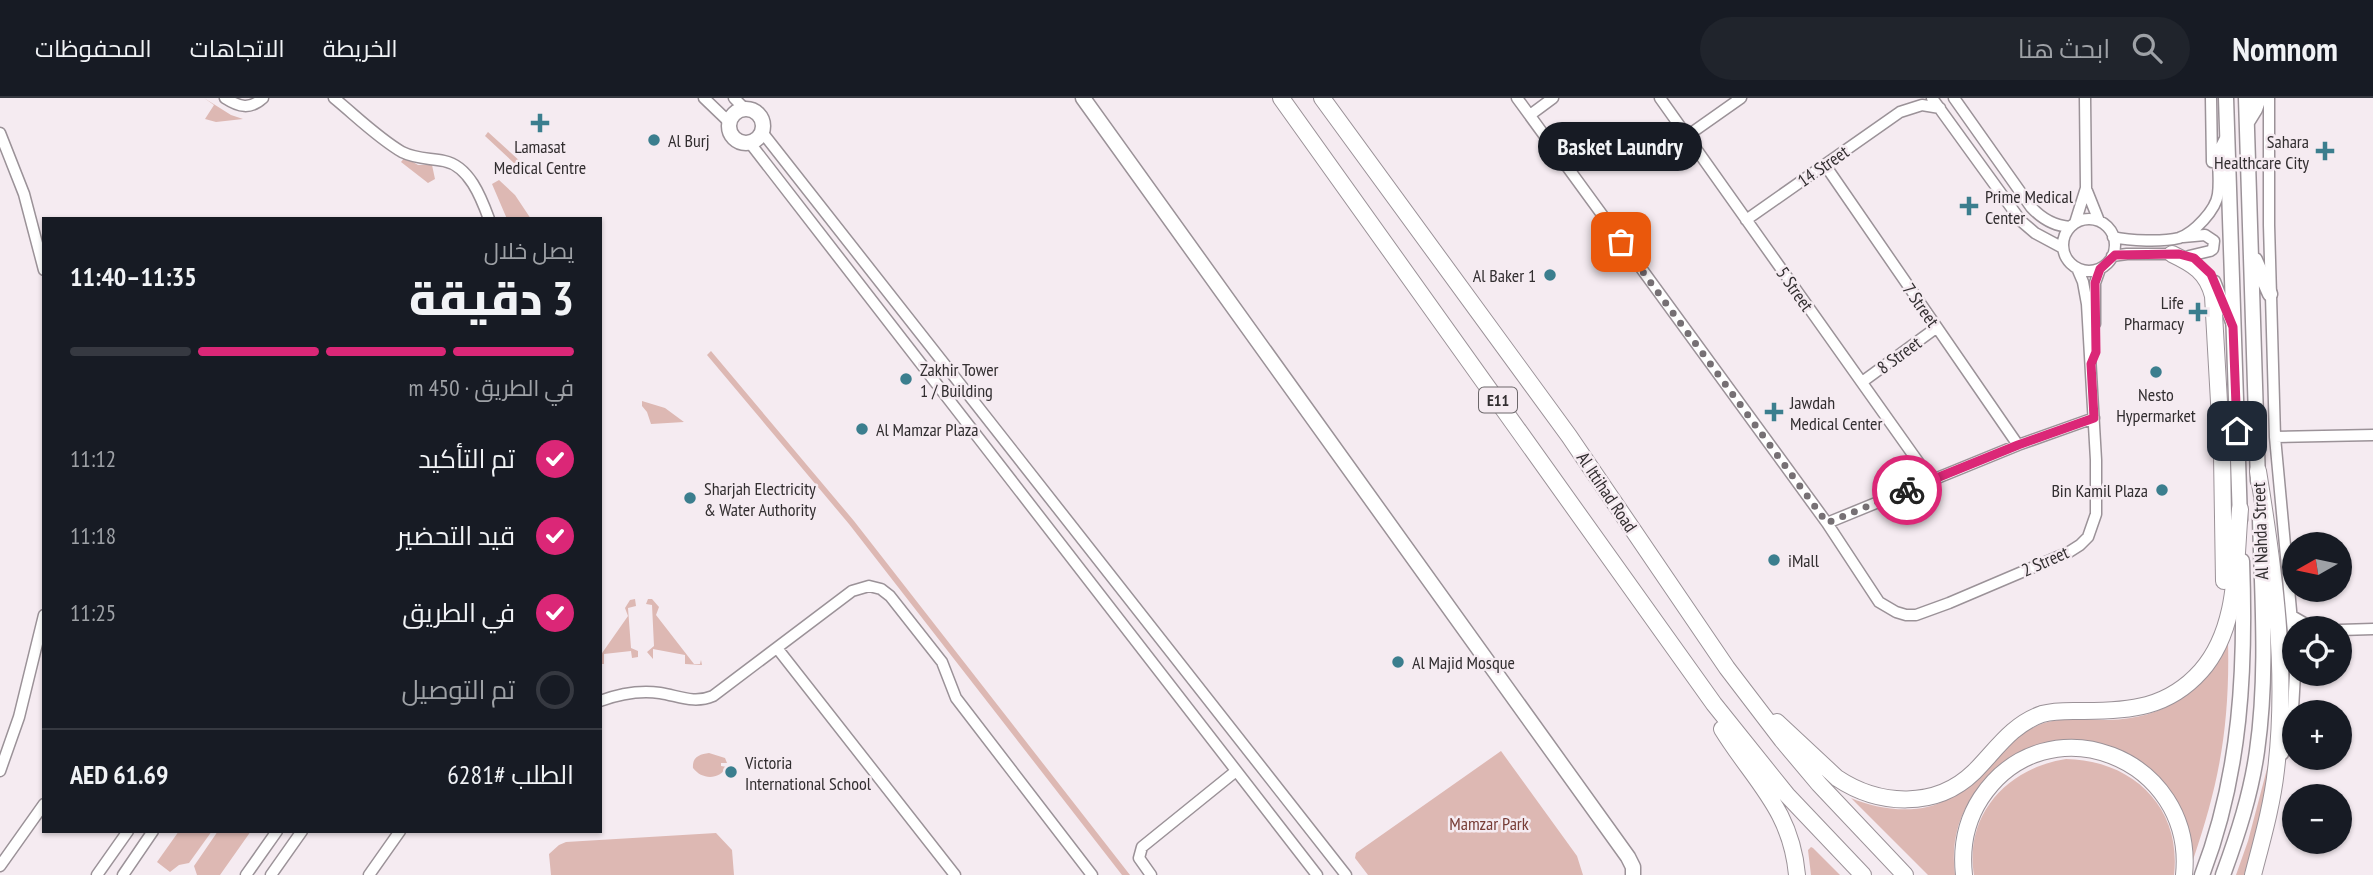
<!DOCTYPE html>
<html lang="ar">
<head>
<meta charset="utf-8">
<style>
	body { margin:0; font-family:"PT Sans Narrow",Cairo,sans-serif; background:#20242c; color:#f1f3f6; direction:rtl; height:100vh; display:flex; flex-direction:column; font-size:26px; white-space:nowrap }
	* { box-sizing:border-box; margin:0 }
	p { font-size:23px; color:#9ea1a6 }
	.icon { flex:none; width:38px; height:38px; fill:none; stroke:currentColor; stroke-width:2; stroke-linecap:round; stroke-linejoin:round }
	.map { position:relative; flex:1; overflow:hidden; direction:ltr }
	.details { position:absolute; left:42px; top:119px; width:560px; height:616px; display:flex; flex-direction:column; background:#171b24; border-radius:0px; box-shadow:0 2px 5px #0004; direction:rtl }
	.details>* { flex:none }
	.needle { width:46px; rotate:261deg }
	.fabs { position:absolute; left:2282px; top:434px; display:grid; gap:14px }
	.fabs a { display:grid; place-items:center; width:70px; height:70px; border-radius:50%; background:#171b24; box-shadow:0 2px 5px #0004; font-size:35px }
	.pin { position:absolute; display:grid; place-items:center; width:60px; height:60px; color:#fff; margin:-30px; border-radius:14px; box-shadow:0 4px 10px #0006 }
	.courier { position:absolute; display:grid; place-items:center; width:70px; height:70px; margin:-35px; border:5px solid #db2777; border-radius:50%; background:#fff; color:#222; box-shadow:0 2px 9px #0007 }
	.bubble { position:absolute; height:49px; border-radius:24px; background:#171b24; box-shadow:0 2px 5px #0004; font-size:23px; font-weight:800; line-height:49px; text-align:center; direction:rtl }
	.head em { font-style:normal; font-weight:800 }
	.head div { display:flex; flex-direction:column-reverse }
	.head { display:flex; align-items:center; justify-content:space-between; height:119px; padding:0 28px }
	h1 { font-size:46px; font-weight:800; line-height:52px }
	.bar { display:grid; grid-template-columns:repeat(4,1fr); gap:10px 7px; align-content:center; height:84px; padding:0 28px }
	.bar i { height:9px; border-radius:5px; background:#363941 }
	.bar .selected { background:#db2777 }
	.bar p { grid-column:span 4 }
	.line { display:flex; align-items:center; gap:18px; padding:0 28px; border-top:2px solid #363941 }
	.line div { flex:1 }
	ol { padding:0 28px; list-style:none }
	li { display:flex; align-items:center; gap:21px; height:77px }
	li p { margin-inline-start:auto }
	li .icon { padding:7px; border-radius:50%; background:#db2777; color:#fff; stroke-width:4 }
	li:last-child { color:#9ea1a6 }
	li i { width:38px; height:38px; border:4px solid #363941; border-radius:50% }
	header { display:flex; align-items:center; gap:42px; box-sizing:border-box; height:98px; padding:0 35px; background:#171b24; border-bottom:2px solid #363941 }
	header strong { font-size:33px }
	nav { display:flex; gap:38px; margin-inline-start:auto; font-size:24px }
	.search { width:490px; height:63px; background:#20242c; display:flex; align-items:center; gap:18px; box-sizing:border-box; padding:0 24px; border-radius:38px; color:#9ea1a6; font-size:26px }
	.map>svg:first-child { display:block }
	.green { fill:#ddb8b3 }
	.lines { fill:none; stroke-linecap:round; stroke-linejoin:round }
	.minor-casing { stroke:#9b9298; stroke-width:13 }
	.major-casing { stroke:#9b9298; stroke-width:17 }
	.highway-casing { stroke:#9b9298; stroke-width:18 }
	.minor { stroke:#fff; stroke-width:10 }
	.major { stroke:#fff; stroke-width:14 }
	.highway { stroke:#fff; stroke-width:16 }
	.done { stroke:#767074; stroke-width:7; stroke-dasharray:0 12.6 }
	.route { stroke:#db2777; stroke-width:9 }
	.poi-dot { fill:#3b7e8e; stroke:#f5ebf1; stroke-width:2.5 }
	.labels { text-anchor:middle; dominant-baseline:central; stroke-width:5; stroke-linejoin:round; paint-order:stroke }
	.shield { fill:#f5ebf1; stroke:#6c676a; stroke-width:2 }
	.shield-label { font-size:16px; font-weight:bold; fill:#322e30 }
	.poi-label { font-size:18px; fill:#322e30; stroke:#f5ebf1; text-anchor:start }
	.street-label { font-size:18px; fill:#322e30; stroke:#f5ebf1 }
	.park-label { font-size:18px; fill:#783d37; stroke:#f5ebf1 }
</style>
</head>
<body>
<header>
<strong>Nomnom</strong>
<div class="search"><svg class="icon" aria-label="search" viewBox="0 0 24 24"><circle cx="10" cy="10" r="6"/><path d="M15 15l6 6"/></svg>ابحث هنا</div>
<nav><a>الخريطة</a><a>الاتجاهات</a><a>المحفوظات</a></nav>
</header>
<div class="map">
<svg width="2373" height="777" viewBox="0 0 2373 777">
	<rect width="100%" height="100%" fill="#f5ebf1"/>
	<!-- green -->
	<path class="green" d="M204,0L231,17L243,21L216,24L205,21L214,7Z
		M488,34L533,75L529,79L485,38Z
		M405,59L418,67H432L435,81L428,85L401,64Z
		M499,82L515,97L531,121H507L492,86Z
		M711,253L854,423L1130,777H1122L849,426L707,257Z
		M642,303L665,310L684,324L651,326L647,314L642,308Z
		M635,501L636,508L628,510L631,550L638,553V559L632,560L631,553L604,556V566H600V558L628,518L625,510L630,502Z
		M648,501H652L659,509L656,517L694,566H700L701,562L702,567L685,566V557L653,551V561L647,554L654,548L652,507L646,506Z
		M2228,542C2230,625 2220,683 2193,762C2187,646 2041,597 1974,696C1957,720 1951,748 1955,777H1928L1851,700C1879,712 1921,718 1949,700C1981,678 2001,643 2039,627C2061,618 2085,622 2108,622C2166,621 2203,593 2228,542Z
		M1501,653L1577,758L1583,777H1368L1355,760L1356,755Z
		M709,655L725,660L727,665H721V668L727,669C719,682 702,682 693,670C692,659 700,656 709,655Z
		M2066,661C2132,662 2182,709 2174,777H1974C1964,716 2008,670 2066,661Z
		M2268,667C2268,704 2255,742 2244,777H2236L2248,743Z
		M179,733H212L189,765L179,767L170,774L157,764Z
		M218,733H251L220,777H197L194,768Z
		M716,735L732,752L734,777H551L549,756L559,747L566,744Z
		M1811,749L1813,750L1840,777H1811L1808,752Z"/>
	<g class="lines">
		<!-- minor casing -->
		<g class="minor-casing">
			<path id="minor" d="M225,0C239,9 250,12 263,0
				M334,0C356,18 378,40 402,54C416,61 429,60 444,63C469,68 481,99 489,121
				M704,0L729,24
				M734,0L745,11
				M1517,0L1827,425L1879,504L1896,514L1906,517H1916L1949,505L2069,454L2080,447L2088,439L2096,416V362L2087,206L2083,184L2077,170
				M1660,0L1931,382
				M1932,0L2021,123L2035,135L2063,150
				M1954,0L2031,109C2042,121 2054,128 2070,129
				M2211,0L2212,64
				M2269,0V127L2275,339L2294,545
				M1530,17L1553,0
				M762,34L1346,777
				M0,35L24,96L44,172
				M1687,38L1741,0
				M750,45L1317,777
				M1825,67L2018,347
				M2087,93L2099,123
				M2063 147a26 26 0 1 1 52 0a26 26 0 1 1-52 0Z
				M1746,122L1900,14L1922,7L1940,10
				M2075,125L2086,90L2085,0
				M2113,139C2130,143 2163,144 2179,140C2194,135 2216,112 2218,96C2221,75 2213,56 2227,38
				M2183,139L2205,137L2214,143L2213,151L2210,153L2189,158
				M2112,158L2127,156H2176
				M2215,183L2232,227
				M2095,226V185L2100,171
				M1862,284L1936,230
				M2275,339L2373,337
				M1827,425L2018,347L2094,320
				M2292,518L2313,530
				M2340,532L2373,531
				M777,550L955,777
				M600,603C619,596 639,592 660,595C679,598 694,606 713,598L852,493L869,488L881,491L890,498L942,564L956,600L1092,777
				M2283,656L2293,611L2295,576
				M0,673L19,619L44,517
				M0,768L44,706
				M97,777L128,733
				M123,777L153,733
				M246,777L277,733
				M271,777L302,733
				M369,777L400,733
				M1151,777L1139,760L1142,749L1236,673"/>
		</g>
		<!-- major casing -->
		<g class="major-casing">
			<path id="major" d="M1083,0L1628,759L1633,769V777
				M2226,0L2240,422
				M2246,0L2258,383
				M729 28a17 17 0 1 1 34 0a17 17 0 1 1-34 0Z
				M2247,24L2255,11L2259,0
				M2255,162L2270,196
				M2202,777C2241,676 2246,570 2242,463
				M2223,777C2238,736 2251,696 2257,653C2268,576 2262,498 2260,421"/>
		</g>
		<!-- highway casing -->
		<g class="highway-casing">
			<path id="highway" d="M1281,0L1714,606L1787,697L1863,777
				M1322,0L1569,338L1727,570L1782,642L1819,686L1905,777
				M2172,156C2193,166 2207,174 2213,198L2222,357L2224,483
				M1777,624L1837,680C1879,708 1936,711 1974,674C1996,652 2011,627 2042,616C2056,612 2070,613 2084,613C2130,613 2168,610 2201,573C2239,530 2235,465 2240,411
				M1722,631C1754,683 1791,711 1797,777
				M1964,777C1961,750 1966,723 1981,700C2047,601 2196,660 2184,777
				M2253,777C2262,742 2272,708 2276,672C2288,573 2274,471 2258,373"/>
		</g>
		<!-- minor -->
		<use href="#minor" class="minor"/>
		<!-- major -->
		<use href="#major" class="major"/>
		<!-- highway -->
		<use href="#highway" class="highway"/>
	</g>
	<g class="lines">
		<!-- done -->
		<path class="done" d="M1621,144L1827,425L1907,392"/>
		<!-- route -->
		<path class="route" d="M1907,392L2018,347L2094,320L2091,266L2096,254L2095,185L2100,171L2115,157L2179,156L2194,160L2211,176L2233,229L2237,333"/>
	</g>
	<!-- markers -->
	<g class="poi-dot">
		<path d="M536.5 14.5h7v7h7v7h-7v7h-7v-7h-7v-7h7z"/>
		<circle cx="654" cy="42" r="7"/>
		<path d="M2321.5 42.5h7v7h7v7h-7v7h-7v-7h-7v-7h7z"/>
		<path d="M1965.5 97.5h7v7h7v7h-7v7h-7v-7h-7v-7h7z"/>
		<circle cx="1550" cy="177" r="7"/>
		<path d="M2194.5 203.5h7v7h7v7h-7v7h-7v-7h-7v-7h7z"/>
		<circle cx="2156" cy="274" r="7"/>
		<circle cx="906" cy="281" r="7"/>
		<path d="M1770.5 303.5h7v7h7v7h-7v7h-7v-7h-7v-7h7z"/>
		<circle cx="862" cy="331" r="7"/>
		<circle cx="2162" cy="392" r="7"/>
		<circle cx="690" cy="400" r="7"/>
		<circle cx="1774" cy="462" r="7"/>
		<circle cx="1398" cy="564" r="7"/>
		<circle cx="731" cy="674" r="7"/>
	</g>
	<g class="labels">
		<!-- shield labels -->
		<rect class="shield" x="1479" y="289.5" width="38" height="25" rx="5"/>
		<g class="shield-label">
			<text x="1498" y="302">E11</text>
		</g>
		<!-- poi labels -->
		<g class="poi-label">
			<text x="668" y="42">Al Burj</text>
			<text x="2309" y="43" text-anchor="end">Sahara<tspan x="2309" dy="21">Healthcare City</tspan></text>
			<text x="540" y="48" text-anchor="middle">Lamasat<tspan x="540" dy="21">Medical Centre</tspan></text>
			<text x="1985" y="98">Prime Medical<tspan x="1985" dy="21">Center</tspan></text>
			<text x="1536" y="177" text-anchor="end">Al Baker 1</text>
			<text x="2184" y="204" text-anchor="end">Life<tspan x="2184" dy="21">Pharmacy</tspan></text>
			<text x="920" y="271">Zakhir Tower<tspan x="920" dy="21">1 / Building</tspan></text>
			<text x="2156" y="296" text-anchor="middle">Nesto<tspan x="2156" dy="21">Hypermarket</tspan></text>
			<text x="1790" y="304">Jawdah<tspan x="1790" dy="21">Medical Center</tspan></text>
			<text x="876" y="331">Al Mamzar Plaza</text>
			<text x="704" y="390">Sharjah Electricity<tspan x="704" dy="21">&amp; Water Authority</tspan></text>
			<text x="2148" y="392" text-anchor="end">Bin Kamil Plaza</text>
			<text x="1788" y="462">iMall</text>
			<text x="1412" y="564">Al Majid Mosque</text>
			<text x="745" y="664">Victoria<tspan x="745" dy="21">International School</tspan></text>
		</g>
		<!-- street labels -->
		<g class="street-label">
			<text transform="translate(1823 68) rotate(-35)">14 Street</text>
			<text transform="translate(1795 191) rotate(55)">5 Street</text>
			<text transform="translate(1921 207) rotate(55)">7 Street</text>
			<text transform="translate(1899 257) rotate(-36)">8 Street</text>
			<text transform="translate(1607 394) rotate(56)">Al Ittihad Road</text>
			<text transform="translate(2260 433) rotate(-92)">Al Nahda Street</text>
			<text transform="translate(2045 463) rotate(-24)">2 Street</text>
		</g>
		<!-- park labels -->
		<g class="park-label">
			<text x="1489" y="725">Mamzar Park</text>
		</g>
	</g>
</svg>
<div class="fabs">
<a><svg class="needle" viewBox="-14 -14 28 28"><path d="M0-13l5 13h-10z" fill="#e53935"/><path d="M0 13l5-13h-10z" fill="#9ea1a6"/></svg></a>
<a><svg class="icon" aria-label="locate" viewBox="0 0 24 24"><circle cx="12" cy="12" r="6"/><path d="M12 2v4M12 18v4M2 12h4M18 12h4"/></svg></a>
<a>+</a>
<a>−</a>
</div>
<div class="pin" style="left:1621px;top:144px;background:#ea580c"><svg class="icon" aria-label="bag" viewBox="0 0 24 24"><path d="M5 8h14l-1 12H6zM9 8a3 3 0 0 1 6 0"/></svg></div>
<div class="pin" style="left:2237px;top:333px;background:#1f2937"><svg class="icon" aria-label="home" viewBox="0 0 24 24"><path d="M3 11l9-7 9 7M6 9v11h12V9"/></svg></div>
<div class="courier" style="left:1907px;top:392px"><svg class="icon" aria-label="bike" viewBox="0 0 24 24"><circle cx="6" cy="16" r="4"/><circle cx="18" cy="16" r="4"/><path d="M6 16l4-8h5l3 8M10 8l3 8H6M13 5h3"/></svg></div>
<div class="bubble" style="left:1538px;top:24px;width:164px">Basket Laundry</div>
<section class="details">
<div class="head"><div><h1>3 دقيقة</h1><p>يصل خلال</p></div><em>11:35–11:40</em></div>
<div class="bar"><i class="selected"></i><i class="selected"></i><i class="selected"></i><i></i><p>في الطريق · 450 m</p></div>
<ol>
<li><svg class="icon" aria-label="check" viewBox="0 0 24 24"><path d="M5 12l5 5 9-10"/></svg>تم التأكيد<p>11:12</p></li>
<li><svg class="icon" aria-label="check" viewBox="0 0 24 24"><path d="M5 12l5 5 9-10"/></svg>قيد التحضير<p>11:18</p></li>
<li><svg class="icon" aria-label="check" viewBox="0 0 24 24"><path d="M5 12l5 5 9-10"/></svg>في الطريق<p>11:25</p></li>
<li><i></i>تم التوصيل</li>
</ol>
<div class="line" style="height:91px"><div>الطلب #6281</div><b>AED 61.69</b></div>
</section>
</div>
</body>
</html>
